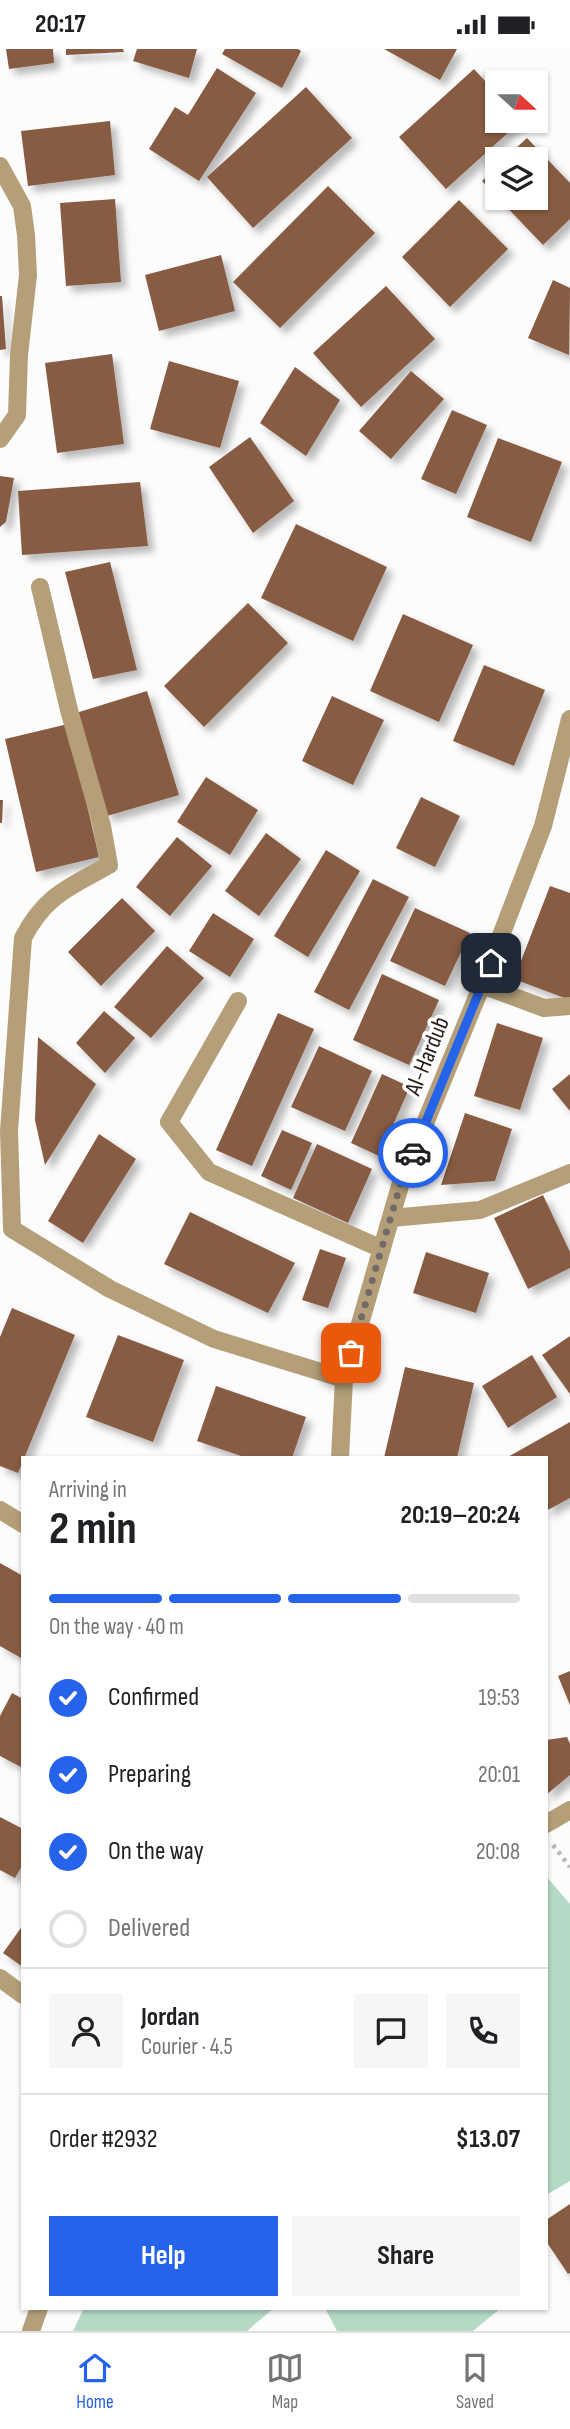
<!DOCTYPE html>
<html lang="en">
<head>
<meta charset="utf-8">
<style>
	body { margin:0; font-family:"Sofia Sans Condensed",sans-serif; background:#f6f6f6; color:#202124; height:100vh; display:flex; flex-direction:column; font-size:26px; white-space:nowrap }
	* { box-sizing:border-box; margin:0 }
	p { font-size:23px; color:#757577 }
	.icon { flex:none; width:38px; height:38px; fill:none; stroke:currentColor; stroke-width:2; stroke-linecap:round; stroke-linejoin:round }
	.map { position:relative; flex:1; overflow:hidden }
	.side { position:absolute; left:21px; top:1407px; width:527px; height:854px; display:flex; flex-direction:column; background:#fff; border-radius:0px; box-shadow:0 2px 5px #0004 }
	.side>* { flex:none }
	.needle { width:46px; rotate:111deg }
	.buttons { position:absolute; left:485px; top:21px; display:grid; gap:14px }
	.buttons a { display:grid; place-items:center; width:63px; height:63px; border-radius:0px; background:#fff; box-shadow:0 2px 5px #0004; font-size:35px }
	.pin { position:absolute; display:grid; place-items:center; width:60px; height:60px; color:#fff; margin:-30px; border-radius:14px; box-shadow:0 4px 10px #0006 }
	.courier { position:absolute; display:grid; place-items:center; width:70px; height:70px; margin:-35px; border:5px solid #2563eb; border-radius:50%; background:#fff; color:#222; box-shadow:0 2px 9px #0007 }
	.headline em { font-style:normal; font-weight:700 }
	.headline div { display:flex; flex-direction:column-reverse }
	.headline { display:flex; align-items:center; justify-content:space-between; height:119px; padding:0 28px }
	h1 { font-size:46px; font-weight:700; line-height:52px }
	.bar { display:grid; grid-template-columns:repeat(4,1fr); gap:10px 7px; align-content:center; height:84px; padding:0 28px }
	.bar i { height:9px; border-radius:5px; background:#e0e0e0 }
	.bar .selected { background:#2563eb }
	.bar p { grid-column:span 4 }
	.line { display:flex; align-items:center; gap:18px; padding:0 28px; border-top:2px solid #e0e0e0 }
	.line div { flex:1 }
	.round { display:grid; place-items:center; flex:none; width:74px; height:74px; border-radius:0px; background:#f6f6f6 }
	ol { padding:0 28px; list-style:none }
	li { display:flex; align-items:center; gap:21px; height:77px }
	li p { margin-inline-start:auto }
	li .icon { padding:7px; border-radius:50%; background:#2563eb; color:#fff; stroke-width:4 }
	li:last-child { color:#757577 }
	li i { width:38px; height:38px; border:4px solid #e0e0e0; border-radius:50% }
	.button { display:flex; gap:14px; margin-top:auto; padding:14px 28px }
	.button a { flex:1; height:80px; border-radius:0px; background:#2563eb; color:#fff; font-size:28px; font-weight:700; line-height:80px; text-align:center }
	.button a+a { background:#f6f6f6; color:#202124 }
	.status { display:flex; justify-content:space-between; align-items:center; height:49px; padding:0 35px; background:#fff; direction:ltr }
	.status svg { height:19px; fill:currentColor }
	.dock { display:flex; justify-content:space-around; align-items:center; height:98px; border-top:2px solid #e0e0e0; background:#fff; font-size:19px; color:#757577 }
	.dock a { display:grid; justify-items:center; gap:4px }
	.dock .selected { color:#2563eb }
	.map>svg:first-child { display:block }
	.green { fill:#b4d9c4 }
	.building { fill:#885b43; filter:url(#shadow) }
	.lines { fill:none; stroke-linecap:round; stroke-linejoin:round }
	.path { stroke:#b8b5b4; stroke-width:4.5; stroke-dasharray:3.5 5; stroke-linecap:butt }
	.minor { stroke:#b49f78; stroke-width:18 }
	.done { stroke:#726a68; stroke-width:7; stroke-dasharray:0 12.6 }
	.route { stroke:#2563eb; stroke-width:9 }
	.labels { text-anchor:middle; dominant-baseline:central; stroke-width:7; stroke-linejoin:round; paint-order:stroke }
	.street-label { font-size:24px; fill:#271c18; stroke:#fff }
</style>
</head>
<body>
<div class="status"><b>20:17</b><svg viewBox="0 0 49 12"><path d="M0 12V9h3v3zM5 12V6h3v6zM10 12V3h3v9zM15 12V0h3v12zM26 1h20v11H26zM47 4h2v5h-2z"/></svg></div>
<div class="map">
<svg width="570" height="2282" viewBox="0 0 570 2282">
	<defs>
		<filter id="shadow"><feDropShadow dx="6" dy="6" stdDeviation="3.5" flood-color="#0004"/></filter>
	</defs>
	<rect width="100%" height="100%" fill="#fcfcfc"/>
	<!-- green -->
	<path class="green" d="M546,1827L570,1855V2132L546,2146Z
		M84,2259H274L247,2282H73Z
		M325,2259H501L473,2282H337Z"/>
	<!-- building -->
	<path class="building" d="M6,0H53L54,14L9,20Z
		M66,0H123L124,3L66,6Z
		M137,0H197L189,29L133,12Z
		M225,0H298L301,2L282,39L222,5Z
		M384,0H457L440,31Z
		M217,19L256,44L199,132L149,100L175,58L188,66Z
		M474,20L497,45V72H521L446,140L399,88Z
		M306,38L352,89L253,179L207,128Z
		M110,72L115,126L28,137L21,82Z
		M527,89L570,134V170L543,196L498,149H536V110H504Z
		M497,117V148L482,132Z
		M328,137L375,184L280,279L233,233Z
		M115,150L121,233L66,237L60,154Z
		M459,151L508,200L450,258L402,208Z
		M221,206L235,262L159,282L145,226Z
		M553,231L570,239L569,306L528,289Z
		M386,237L435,290L361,358L313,304Z
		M0,247H2L6,300L0,301Z
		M112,305L124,395L57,404L45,314Z
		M169,312L239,332L220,399L150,380Z
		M295,318L340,351L306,407L260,374Z
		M411,322L444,350L391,410L359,382Z
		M452,361L487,376L456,445L421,430Z
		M250,388L294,452L253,484L209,418Z
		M498,389L562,413L531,493L467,468Z
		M0,427L14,429L6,473L0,478Z
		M140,433L148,497L22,506L18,442Z
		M296,475L387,518L353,592L261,549Z
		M110,513L137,621L93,630L65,523Z
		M248,554L288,594L204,678L164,637Z
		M403,565L473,596L439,673L370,642Z
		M484,616L545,641L514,717L453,692Z
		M147,642L179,746L107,767L76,664Z
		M332,647L384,671L353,736L302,712Z
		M68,675L99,808L36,823L5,690Z
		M206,728L258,761L230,806L177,773Z
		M421,748L460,767L435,818L396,799Z
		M0,751H3L2,774H0Z
		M266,784L301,810L259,867L225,842Z
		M177,788L212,817L170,867L136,838Z
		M326,801L360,822L308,908L274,887Z
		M373,830L409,848L349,961L314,943Z
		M550,837L570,844V951L514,930Z
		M122,849L155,882L101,937L68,903Z
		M415,859L470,884L445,937L390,912Z
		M213,864L254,890L230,928L189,902Z
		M167,897L204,929L151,989L114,958Z
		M382,925L439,951L409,1016L353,991Z
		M104,962L135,989L105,1024L76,994Z
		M278,964L314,980L252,1117L216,1101Z
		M497,974L543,989L520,1061L474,1047Z
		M38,988L96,1035L45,1116L35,1071Z
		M319,997L372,1022L345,1082L291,1058Z
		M382,1025L410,1038L379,1107L351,1094Z
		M570,1025V1062L552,1040Z
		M465,1064L512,1080L495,1132L441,1136Z
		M282,1081L312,1094L291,1141L261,1127Z
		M99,1085L136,1110L83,1194L48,1172Z
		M317,1095L372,1120L348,1174L293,1149Z
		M543,1146L570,1203V1219L528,1240L494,1169Z
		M190,1163L295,1214L268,1264L164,1215Z
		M320,1200L346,1209L328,1259L302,1251Z
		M426,1203L489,1224L476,1264L413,1244Z
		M12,1259L75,1286L18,1424L0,1417V1288Z
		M118,1286L184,1311L153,1393L86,1368Z
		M570,1287V1345L542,1306Z
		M532,1306L557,1348L508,1379L482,1337Z
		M405,1318L474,1334L457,1409H384Z
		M216,1337L306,1368L292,1409H247L197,1392Z
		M570,1373V1449L546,1462V1409H506Z
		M0,1514L23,1527V1610L0,1597Z
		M570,1622V1656L558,1627Z
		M12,1644L23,1650V1719L0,1707V1667Z
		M567,1688L570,1695V1726L546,1746V1691Z
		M0,1768L23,1780V1815L15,1829L0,1821Z
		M23,1876V1918L3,1904Z
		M570,2155V2224L568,2225L546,2192V2171Z"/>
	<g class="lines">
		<!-- path -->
		<path class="path" d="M553,1796L570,1818"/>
		<!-- minor -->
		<path class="minor" d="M0,117L22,157L26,186L28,226L19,306L17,366L0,390
			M40,538L69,661L102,777L109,816C70,838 45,846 23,889L9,1082L12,1180L110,1240L214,1290L344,1330
			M482,936L544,959L570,957
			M238,952L169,1073L209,1123L382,1200
			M391,1169L480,1161L570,1124
			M340,1409L344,1330L402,1130L482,936L543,777L570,670
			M0,1461L23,1475
			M546,1775L570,1761
			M0,1929L23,1946
			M31,2282L39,2259"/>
	</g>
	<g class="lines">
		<!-- done -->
		<path class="done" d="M351,1304L402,1130L413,1104"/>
		<!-- route -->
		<path class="route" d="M413,1104L491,914"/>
	</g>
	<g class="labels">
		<!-- street labels -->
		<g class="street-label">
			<text transform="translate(427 1007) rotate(-68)">Al-Hardub</text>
		</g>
	</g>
</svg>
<div class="buttons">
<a><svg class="needle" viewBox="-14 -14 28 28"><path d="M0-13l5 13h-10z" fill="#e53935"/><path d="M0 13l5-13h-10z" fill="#757577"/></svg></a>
<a><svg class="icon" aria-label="layers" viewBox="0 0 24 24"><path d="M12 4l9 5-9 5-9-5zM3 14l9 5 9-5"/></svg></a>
</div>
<div class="pin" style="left:351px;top:1304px;background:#ea580c"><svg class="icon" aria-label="bag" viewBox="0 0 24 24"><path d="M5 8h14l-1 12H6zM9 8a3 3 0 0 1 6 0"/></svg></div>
<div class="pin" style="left:491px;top:914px;background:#1f2937"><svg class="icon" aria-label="home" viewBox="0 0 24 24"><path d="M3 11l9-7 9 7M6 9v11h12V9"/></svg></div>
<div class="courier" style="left:413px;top:1104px"><svg class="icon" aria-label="car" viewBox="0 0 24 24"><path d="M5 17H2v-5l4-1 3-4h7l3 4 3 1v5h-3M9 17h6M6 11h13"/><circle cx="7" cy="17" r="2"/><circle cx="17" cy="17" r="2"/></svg></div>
<section class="side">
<div class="headline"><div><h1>2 min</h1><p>Arriving in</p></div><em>20:19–20:24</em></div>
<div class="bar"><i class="selected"></i><i class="selected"></i><i class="selected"></i><i></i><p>On the way · 40 m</p></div>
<ol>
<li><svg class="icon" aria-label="check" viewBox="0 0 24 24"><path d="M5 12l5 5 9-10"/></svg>Confirmed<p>19:53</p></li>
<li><svg class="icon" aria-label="check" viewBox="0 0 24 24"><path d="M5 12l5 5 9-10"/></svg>Preparing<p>20:01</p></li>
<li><svg class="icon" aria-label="check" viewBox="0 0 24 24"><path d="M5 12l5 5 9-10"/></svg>On the way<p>20:08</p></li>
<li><i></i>Delivered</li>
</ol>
<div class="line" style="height:126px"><a class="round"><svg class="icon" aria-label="person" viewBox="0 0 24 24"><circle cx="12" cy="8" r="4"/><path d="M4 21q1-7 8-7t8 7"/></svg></a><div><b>Jordan</b><p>Courier · 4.5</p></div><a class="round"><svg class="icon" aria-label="chat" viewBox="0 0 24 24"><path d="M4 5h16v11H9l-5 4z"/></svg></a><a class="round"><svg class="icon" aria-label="phone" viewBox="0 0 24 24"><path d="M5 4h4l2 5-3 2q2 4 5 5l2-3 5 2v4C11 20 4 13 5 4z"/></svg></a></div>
<div class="line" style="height:91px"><div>Order #2932</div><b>$13.07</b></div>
<div class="button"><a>Help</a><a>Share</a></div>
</section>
</div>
<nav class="dock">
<a class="selected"><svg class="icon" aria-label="home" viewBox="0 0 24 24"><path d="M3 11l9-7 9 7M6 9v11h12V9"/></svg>Home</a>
<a><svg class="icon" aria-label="map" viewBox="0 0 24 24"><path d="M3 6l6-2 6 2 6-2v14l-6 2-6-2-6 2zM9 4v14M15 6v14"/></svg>Map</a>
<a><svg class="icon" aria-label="saved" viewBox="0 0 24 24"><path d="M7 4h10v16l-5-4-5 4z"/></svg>Saved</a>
</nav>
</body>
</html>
